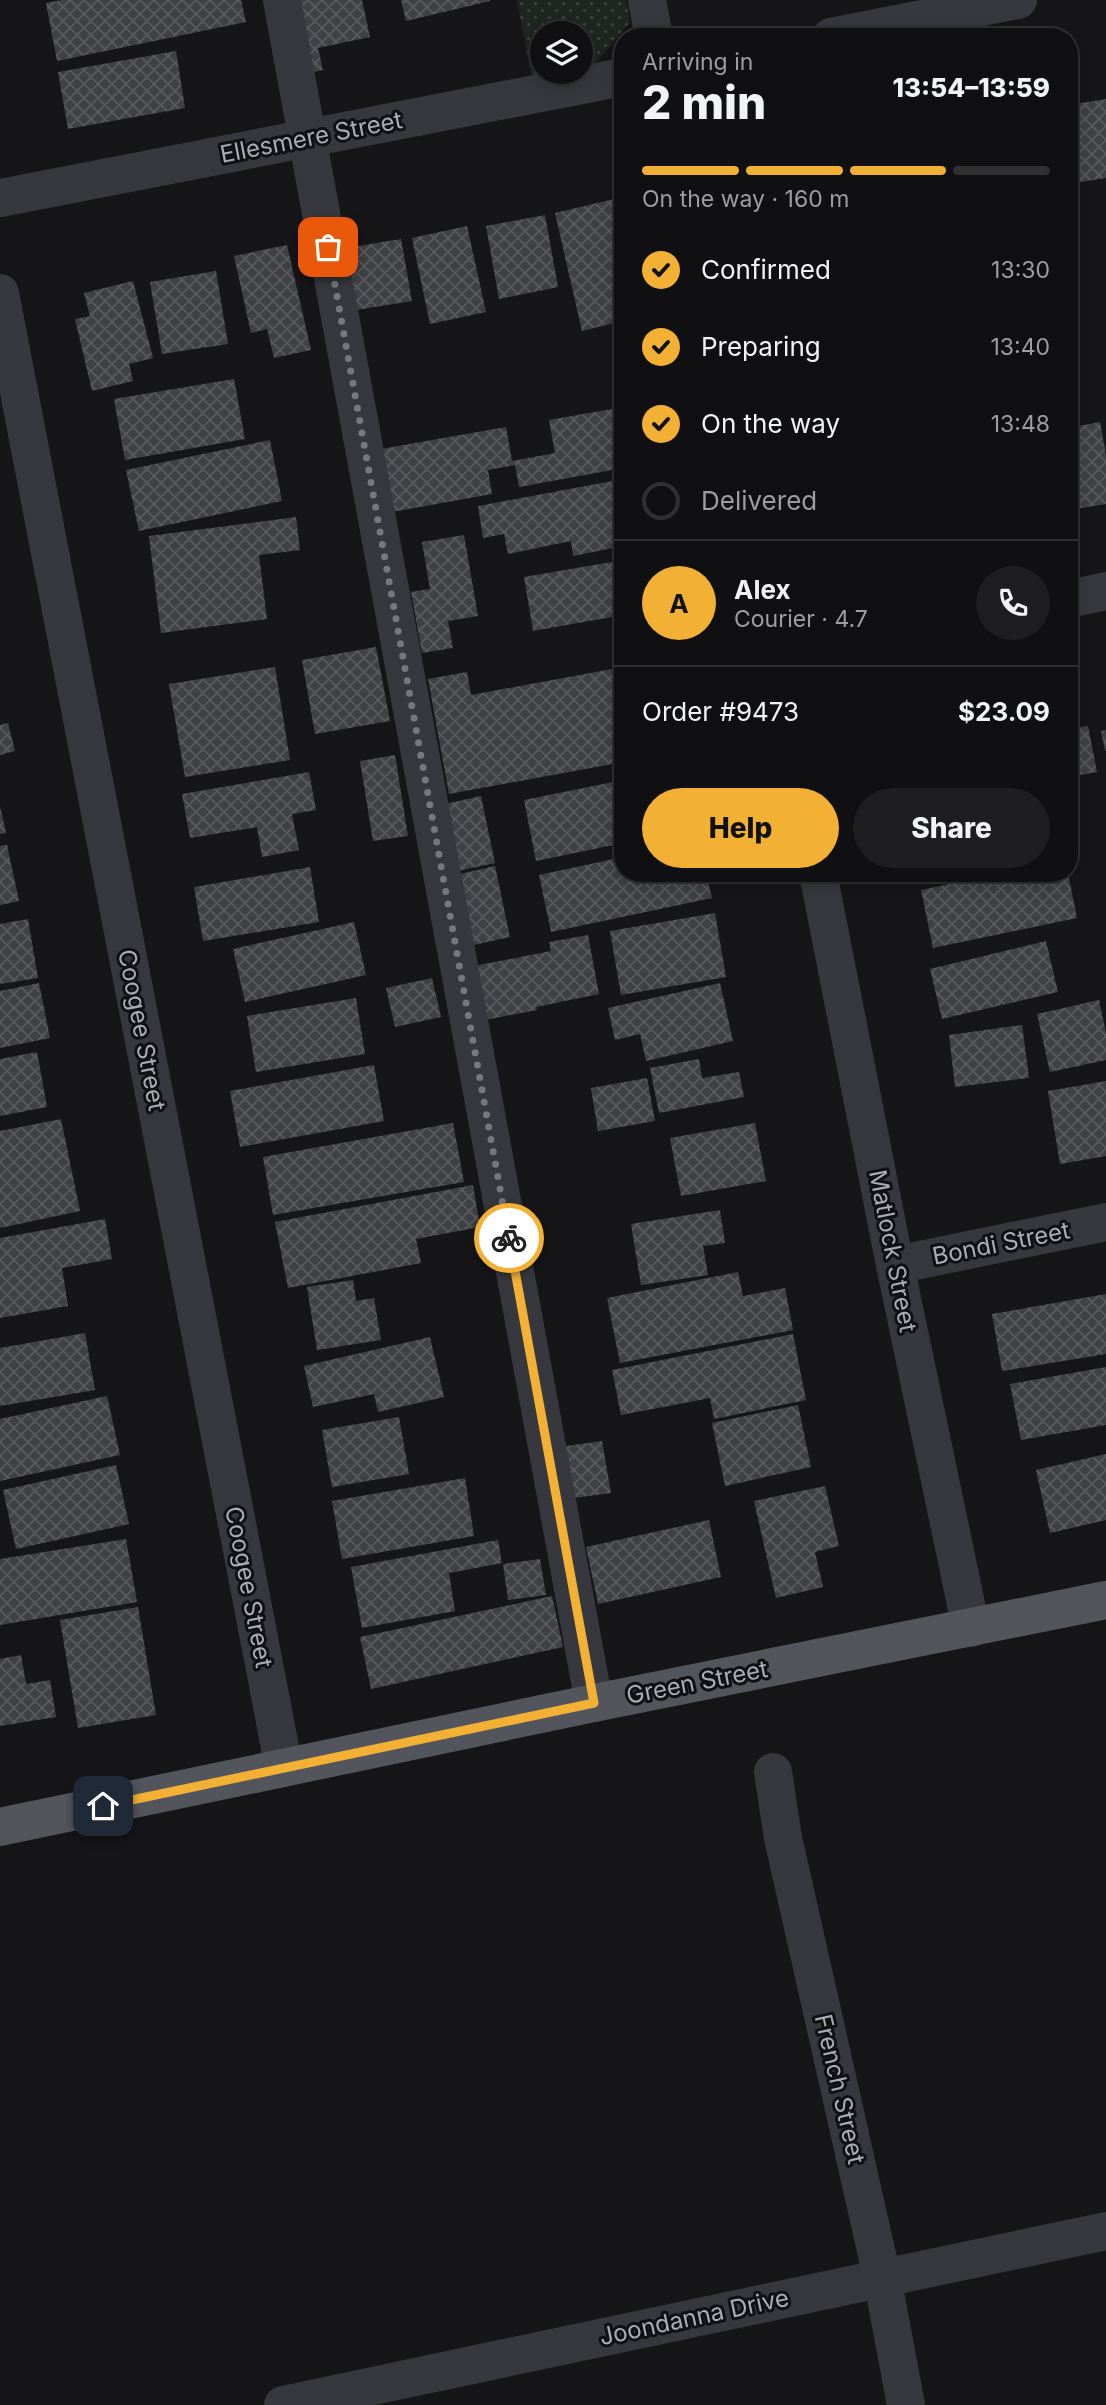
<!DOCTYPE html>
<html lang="en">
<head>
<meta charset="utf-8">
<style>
	body { margin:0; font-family:Inter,sans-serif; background:#1e1e20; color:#f1f3f6; height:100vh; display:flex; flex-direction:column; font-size:26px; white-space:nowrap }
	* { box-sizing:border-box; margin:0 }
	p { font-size:23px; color:#9c9d9f }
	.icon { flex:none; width:38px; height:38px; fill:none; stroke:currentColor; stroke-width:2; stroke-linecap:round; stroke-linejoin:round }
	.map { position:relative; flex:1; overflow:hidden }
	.side { position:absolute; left:614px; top:28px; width:464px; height:854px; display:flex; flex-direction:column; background:#101012; border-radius:28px; box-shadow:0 4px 18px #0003,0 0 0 2px #303032 }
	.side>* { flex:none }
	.buttons { position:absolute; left:530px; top:21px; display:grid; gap:14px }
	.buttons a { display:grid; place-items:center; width:63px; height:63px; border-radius:50%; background:#101012; box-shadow:0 4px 18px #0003,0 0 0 2px #303032; font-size:35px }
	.pin { position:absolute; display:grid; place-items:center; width:60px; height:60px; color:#fff; margin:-30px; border-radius:14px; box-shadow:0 4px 10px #0006 }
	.courier { position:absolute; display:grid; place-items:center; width:70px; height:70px; margin:-35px; border:5px solid #f2b134; border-radius:50%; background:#fff; color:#222; box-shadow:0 2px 9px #0007 }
	.overview em { font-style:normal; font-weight:800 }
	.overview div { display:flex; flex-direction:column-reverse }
	.overview { display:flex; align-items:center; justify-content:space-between; height:119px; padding:0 28px }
	h1 { font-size:46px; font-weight:800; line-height:52px }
	.bar { display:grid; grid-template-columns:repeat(4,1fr); gap:10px 7px; align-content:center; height:84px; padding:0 28px }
	.bar i { height:9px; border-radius:5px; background:#303032 }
	.bar .current { background:#f2b134 }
	.bar p { grid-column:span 4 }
	.line { display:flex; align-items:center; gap:18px; padding:0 28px; border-top:2px solid #303032 }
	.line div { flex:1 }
	.round { display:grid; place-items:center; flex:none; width:74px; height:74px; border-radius:37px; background:#1e1e20 }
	ol { padding:0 28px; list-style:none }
	li { display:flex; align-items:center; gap:21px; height:77px }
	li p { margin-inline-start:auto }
	li .icon { padding:7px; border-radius:50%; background:#f2b134; color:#111; stroke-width:4 }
	li:last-child { color:#9c9d9f }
	li i { width:38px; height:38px; border:4px solid #303032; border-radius:50% }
	.primary-button { display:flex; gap:14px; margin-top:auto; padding:14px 28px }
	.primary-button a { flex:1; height:80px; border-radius:42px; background:#f2b134; color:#111; font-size:28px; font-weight:800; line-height:80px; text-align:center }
	.primary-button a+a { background:#1e1e20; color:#f1f3f6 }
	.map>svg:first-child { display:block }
	.grass { fill:url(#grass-dots) }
	.building { fill:url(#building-cross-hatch) }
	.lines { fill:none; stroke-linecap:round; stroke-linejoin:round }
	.minor { stroke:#37383d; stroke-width:38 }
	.major { stroke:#53555c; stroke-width:38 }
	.done { stroke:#757880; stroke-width:7; stroke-dasharray:0 12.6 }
	.route { stroke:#f2b134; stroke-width:9 }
	.labels { text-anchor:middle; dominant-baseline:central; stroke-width:6; stroke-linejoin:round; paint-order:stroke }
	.street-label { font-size:24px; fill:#a8adb8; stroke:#111113 }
</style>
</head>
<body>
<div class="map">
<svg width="1106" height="2405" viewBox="0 0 1106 2405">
	<defs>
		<pattern id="grass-dots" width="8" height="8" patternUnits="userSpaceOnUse" patternTransform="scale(1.75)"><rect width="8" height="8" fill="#1e261f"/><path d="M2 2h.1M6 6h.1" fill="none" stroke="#3c433d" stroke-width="1.8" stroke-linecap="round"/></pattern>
		<pattern id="building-cross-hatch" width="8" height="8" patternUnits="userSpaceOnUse" patternTransform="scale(1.75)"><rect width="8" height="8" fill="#404145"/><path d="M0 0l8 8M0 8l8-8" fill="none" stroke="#595a5e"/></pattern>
	</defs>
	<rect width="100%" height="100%" fill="#161618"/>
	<!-- grass -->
	<path class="grass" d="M517,0H626L630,22L597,62L581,66V33H542V72H559L532,79Z"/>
	<!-- building -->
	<path class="building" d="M62,0H241L246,22L57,61L46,3Z
		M294,0H362L370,37L318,48L323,70L310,73Z
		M401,0H490V1L406,21Z
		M176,51L185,108L68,129L58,72Z
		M1106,99V178L1069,184V105Z
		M614,199L623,240V321L582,331L555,213Z
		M545,215L558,287L499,299L486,226Z
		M467,226L486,312L430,324L412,238Z
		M401,239L412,301L356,310L346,248Z
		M287,245L311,350L274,358L267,329L251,333L234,256Z
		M216,271L228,344L162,354L150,282Z
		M133,281L153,358L129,364L133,381L92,391L75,319L90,316L84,293Z
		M234,379L245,439L125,460L114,399Z
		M623,407V468L519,487L515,465L488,470L492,494L392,512L381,449L506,427L512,461L555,453L549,420Z
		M1100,422L1106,455V504L1069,510V428Z
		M270,440L282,501L139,531L126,470Z
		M623,479V546L573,556L571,541L508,554L504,534L483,538L478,506Z
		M296,517L300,550L259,555L267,619L161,633L149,536Z
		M464,535L478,616L448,621L453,648L422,653L411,592L430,589L422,542Z
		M623,560V615L533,631L524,577Z
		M376,647L390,721L315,734L302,660Z
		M275,667L290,760L185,777L169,684Z
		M623,667V762L449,794L428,679L467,672L471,695Z
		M8,723L15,751L0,755V725Z
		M1088,726L1097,772L1069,777V729Z
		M1106,730V751H1105L1101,731Z
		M395,755L408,836L373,841L360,761Z
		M309,772L316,810L292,814L299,850L262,857L257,827L190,838L182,794Z
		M623,780V843L536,861L524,800Z
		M481,796L495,863L458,871L445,804Z
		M0,806L6,833L0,834Z
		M7,845L19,901L0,905V846Z
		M623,857V873H706L712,898L551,932L539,875Z
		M495,866L510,937L474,945L460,874Z
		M310,867L319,922L203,941L194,887Z
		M1002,873H1068L1077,918L933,948L921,890Z
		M715,913L726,977L621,995L610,931Z
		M28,919L38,978L0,984V924Z
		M354,922L366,975L245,1002L233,949Z
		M588,935L599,994L536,1007L537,1010L485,1020L474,966L551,951L549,942Z
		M1046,941L1058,992L942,1019L930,969Z
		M432,978L441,1017L395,1027L386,988Z
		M39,983L50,1038L0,1048V991Z
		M720,983L733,1041L646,1061L640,1034L615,1040L608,1008Z
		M356,998L365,1054L256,1072L247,1016Z
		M1099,1000L1106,1033V1060L1050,1072L1037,1014Z
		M1022,1025L1029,1078L955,1087L949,1035Z
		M37,1052L47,1107L0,1116V1059Z
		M699,1059L702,1078L739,1072L744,1097L659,1113L650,1068Z
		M374,1065L384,1121L240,1147L230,1091Z
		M647,1078L655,1121L598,1131L591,1088Z
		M1106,1081V1156L1060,1164L1048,1091Z
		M61,1119L80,1211L0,1228V1131Z
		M453,1123L464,1182L273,1215L263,1157Z
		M755,1123L766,1181L681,1196L670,1138Z
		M473,1185L480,1227L416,1239L421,1263L288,1288L275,1222Z
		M720,1210L725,1243L703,1246L708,1275L641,1285L631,1224Z
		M105,1219L112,1259L62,1268L68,1306L0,1318V1238Z
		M738,1272L743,1296L785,1288L793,1330L620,1363L607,1298Z
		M353,1280L356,1301L374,1298L381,1340L317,1350L307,1287Z
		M1106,1294V1354L1002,1371L992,1314Z
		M85,1333L95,1390L0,1406V1348Z
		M793,1334L806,1400L714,1419L710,1398L621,1415L612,1370Z
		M430,1337L444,1397L378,1412L374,1394L313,1407L304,1366Z
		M1106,1367V1425L1021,1440L1010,1384Z
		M107,1396L120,1455L0,1481V1419Z
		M798,1405L811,1467L725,1486L712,1423Z
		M399,1417L409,1474L332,1487L322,1430Z
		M602,1441L611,1493L574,1498L566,1446Z
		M1106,1454V1520L1050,1533L1036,1470Z
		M116,1465L129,1524L16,1549L3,1490Z
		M465,1478L474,1536L342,1559L332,1501Z
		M825,1486L839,1546L815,1552L823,1587L776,1598L754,1501Z
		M709,1520L721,1577L598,1604L586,1547Z
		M126,1539L137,1602L0,1625V1559Z
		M498,1540L502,1563L449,1573L455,1611L362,1628L351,1567Z
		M540,1559L546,1595L508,1600L503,1564Z
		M552,1596L563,1647L371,1689L360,1637Z
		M138,1607L156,1715L78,1728L60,1620Z
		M21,1655L26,1684L50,1680L56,1717L0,1726V1659Z"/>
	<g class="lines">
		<!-- minor -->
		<path class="minor" d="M282,0L594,1703
			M647,0L654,37
			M831,37L1018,0
			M0,198L623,77
			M0,293L284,1768
			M1069,599L1106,591
			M818,873L895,1265L971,1628
			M895,1265L1106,1222
			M773,1772L783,1838L882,2277L906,2405
			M283,2405L1106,2231"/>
		<!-- major -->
		<path class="major" d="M0,1827L594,1703L1106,1600"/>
	</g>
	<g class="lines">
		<!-- done -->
		<path class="done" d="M328,247L509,1238"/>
		<!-- route -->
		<path class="route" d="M103,1806L594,1703L509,1238"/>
	</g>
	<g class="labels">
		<!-- street labels -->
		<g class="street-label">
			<text transform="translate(311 137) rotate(-11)">Ellesmere Street</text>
			<text transform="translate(142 1030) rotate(79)">Coogee Street</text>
			<text transform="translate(1001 1243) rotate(-11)">Bondi Street</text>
			<text transform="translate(893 1251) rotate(79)">Matlock Street</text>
			<text transform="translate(249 1587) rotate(79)">Coogee Street</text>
			<text transform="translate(697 1682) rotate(-11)">Green Street</text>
			<text transform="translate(840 2089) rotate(77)">French Street</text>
			<text transform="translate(694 2317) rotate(-12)">Joondanna Drive</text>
		</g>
	</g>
</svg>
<div class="buttons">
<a><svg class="icon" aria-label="layers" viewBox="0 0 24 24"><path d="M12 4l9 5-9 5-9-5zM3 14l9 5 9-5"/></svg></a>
</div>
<div class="pin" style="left:328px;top:247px;background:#ea580c"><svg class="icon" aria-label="bag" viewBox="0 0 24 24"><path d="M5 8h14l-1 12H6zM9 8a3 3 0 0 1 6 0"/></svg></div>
<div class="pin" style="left:103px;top:1806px;background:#1f2937"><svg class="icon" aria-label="home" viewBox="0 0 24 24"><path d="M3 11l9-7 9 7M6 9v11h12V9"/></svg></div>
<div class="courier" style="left:509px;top:1238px"><svg class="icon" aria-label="bike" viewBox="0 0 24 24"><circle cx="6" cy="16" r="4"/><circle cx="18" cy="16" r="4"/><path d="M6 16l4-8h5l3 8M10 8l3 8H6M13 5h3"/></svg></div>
<section class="side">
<div class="overview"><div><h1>2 min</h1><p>Arriving in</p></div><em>13:54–13:59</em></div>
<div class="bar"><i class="current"></i><i class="current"></i><i class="current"></i><i></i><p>On the way · 160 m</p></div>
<ol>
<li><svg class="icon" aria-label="check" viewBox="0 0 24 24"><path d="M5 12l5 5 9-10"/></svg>Confirmed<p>13:30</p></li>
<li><svg class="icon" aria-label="check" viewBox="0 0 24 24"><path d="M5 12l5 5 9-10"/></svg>Preparing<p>13:40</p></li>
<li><svg class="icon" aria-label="check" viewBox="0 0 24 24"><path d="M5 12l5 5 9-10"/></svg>On the way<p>13:48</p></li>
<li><i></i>Delivered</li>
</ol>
<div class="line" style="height:126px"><b class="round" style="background:#f2b134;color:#111">A</b><div><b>Alex</b><p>Courier · 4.7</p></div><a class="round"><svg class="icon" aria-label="phone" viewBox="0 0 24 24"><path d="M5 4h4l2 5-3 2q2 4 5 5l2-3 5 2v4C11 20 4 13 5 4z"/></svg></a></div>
<div class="line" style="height:91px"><div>Order #9473</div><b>$23.09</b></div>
<div class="primary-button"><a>Help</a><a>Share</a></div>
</section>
</div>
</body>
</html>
